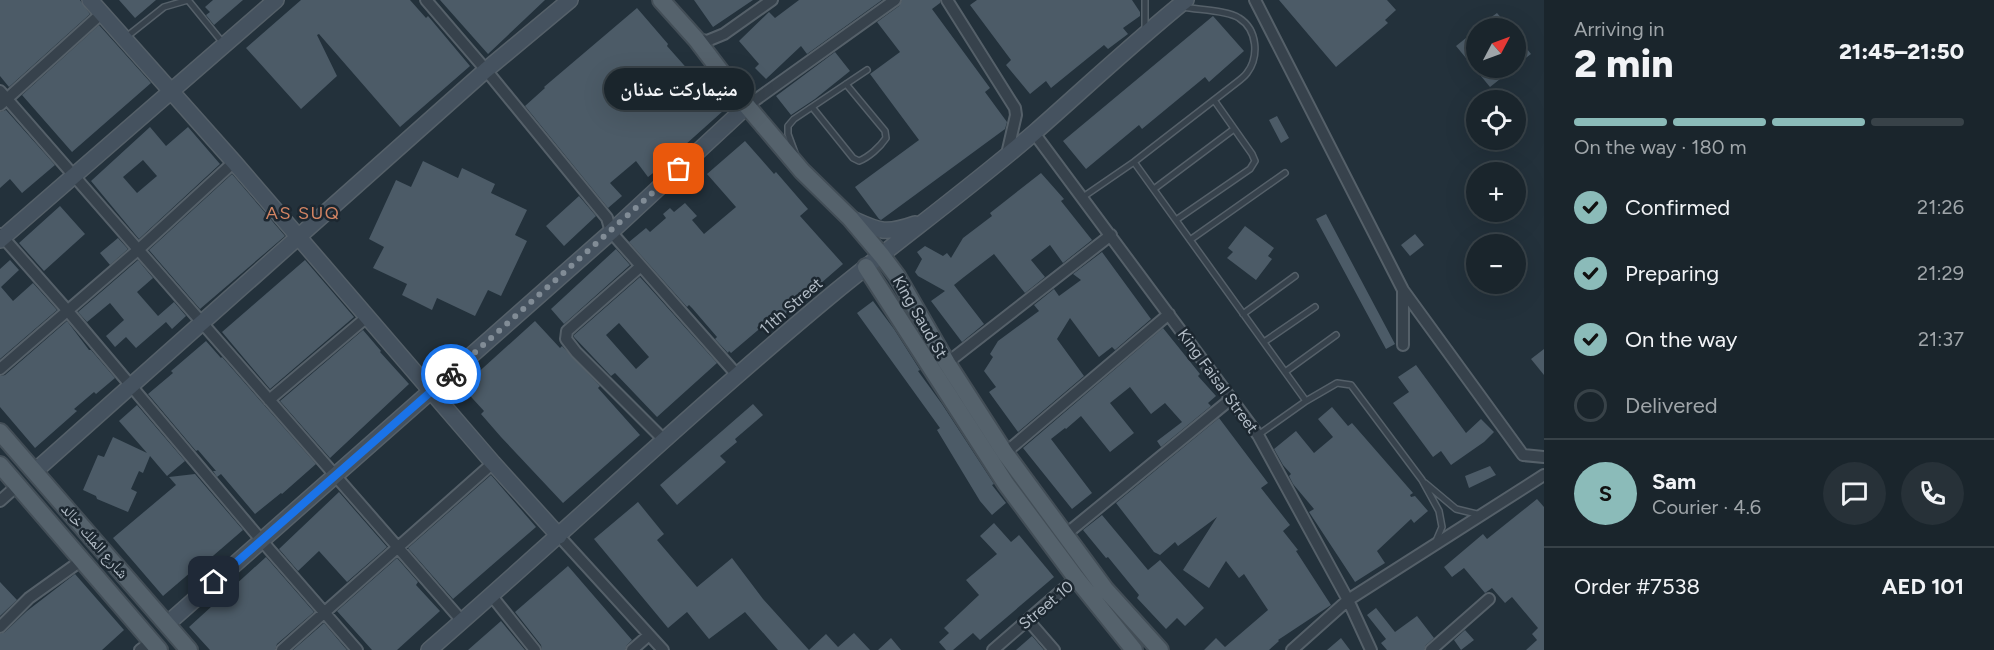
<!DOCTYPE html>
<html lang="en">
<head>
<meta charset="utf-8">
<style>
	body { margin:0; font-family:Figtree,"Noto Naskh Arabic",sans-serif; background:#273138; color:#f1f3f6; height:100vh; display:flex; flex-direction:column; font-size:22px; white-space:nowrap }
	* { box-sizing:border-box; margin:0 }
	p { font-size:20px; color:#9fa5a9 }
	.icon { flex:none; width:33px; height:33px; fill:none; stroke:currentColor; stroke-width:2; stroke-linecap:round; stroke-linejoin:round }
	.map { position:relative; flex:1; overflow:hidden }
	.sheet { display:flex; flex-direction:column; background:#1a252c; width:450px }
	.sheet>* { flex:none }
	.needle { width:39px; rotate:49deg }
	.controls { position:absolute; left:1466px; top:18px; display:grid; gap:12px }
	.controls a { display:grid; place-items:center; width:60px; height:60px; border-radius:50%; background:#1a252c; box-shadow:0 6px 24px #0002,0 0 0 2px #384248; font-size:30px }
	.pin { position:absolute; display:grid; place-items:center; width:51px; height:51px; color:#fff; margin:-26px; border-radius:12px; box-shadow:0 3px 9px #0006 }
	.courier { position:absolute; display:grid; place-items:center; width:60px; height:60px; margin:-30px; border:4px solid #1a73e8; border-radius:50%; background:#fff; color:#222; box-shadow:0 2px 8px #0007 }
	.bubble { position:absolute; height:42px; border-radius:21px; background:#1a252c; box-shadow:0 6px 24px #0002,0 0 0 2px #384248; font-size:20px; font-weight:800; line-height:42px; text-align:center }
	.summary em { font-style:normal; font-weight:800 }
	.summary div { display:flex; flex-direction:column-reverse }
	.summary { display:flex; align-items:center; justify-content:space-between; height:102px; padding:0 30px }
	h1 { font-size:39px; font-weight:800; line-height:45px }
	.bar { display:grid; grid-template-columns:repeat(4,1fr); gap:9px 6px; align-content:center; height:72px; padding:0 30px }
	.bar i { height:8px; border-radius:4px; background:#384248 }
	.bar .active { background:#8bbbb9 }
	.bar p { grid-column:span 4 }
	.line { display:flex; align-items:center; gap:15px; padding:0 30px; border-top:2px solid #384248 }
	.line div { flex:1 }
	.round { display:grid; place-items:center; flex:none; width:63px; height:63px; border-radius:32px; background:#273138 }
	ol { padding:0 30px; list-style:none }
	li { display:flex; align-items:center; gap:18px; height:66px }
	li p { margin-inline-start:auto }
	li .icon { padding:6px; border-radius:50%; background:#8bbbb9; color:#111; stroke-width:4 }
	li:last-child { color:#9fa5a9 }
	li i { width:33px; height:33px; border:3px solid #384248; border-radius:50% }
	main { display:flex; flex:1; min-height:0 }
	.map>svg:first-child { display:block }
	.building { fill:#4c5b67; fill-rule:evenodd }
	.lines { fill:none; stroke-linecap:round; stroke-linejoin:round }
	.lane-casing { stroke:#556069; stroke-width:8 }
	.street-casing { stroke:#556069; stroke-width:14 }
	.secondary-casing { stroke:#556069; stroke-width:18 }
	.primary-casing { stroke:#434e57; stroke-width:20 }
	.lane { stroke:#37424c; stroke-width:5 }
	.street { stroke:#37424c; stroke-width:10 }
	.secondary { stroke:#45525f; stroke-width:15 }
	.primary { stroke:#55626c; stroke-width:16 }
	.done { stroke:#818c96; stroke-width:6; stroke-dasharray:0 10.8 }
	.route { stroke:#1a73e8; stroke-width:8 }
	.labels { text-anchor:middle; dominant-baseline:central; stroke-width:5; stroke-linejoin:round; paint-order:stroke }
	.street-label { font-size:16px; fill:#b3bdc7; stroke:#1c2730 }
	.neighbourhood-label { font-size:18px; letter-spacing:1.5px; fill:#d28463; stroke:#1c2730 }
</style>
</head>
<body>
<main>
<div class="map">
<svg width="1544" height="650" viewBox="0 0 1544 650">
	<rect width="100%" height="100%" fill="#23313b"/>
	<!-- building -->
	<path class="building" d="M0,0H80L90,14L9,87L0,76Z
		M119,0H156L135,18Z
		M213,0H243L214,25L206,15L210,12L205,7Z
		M301,0H410L426,18L428,16L470,66L400,127L319,34L317,35L337,76L301,109L246,48Z
		M440,0H545L488,54Z
		M694,0H753L713,27Z
		M799,0H882L807,54L801,46L766,79L755,68L759,64L739,41L769,12L775,18Z
		M902,0H940V3L932,9L990,88L985,92L1007,122L1005,129L881,220L879,219L855,187L919,140L870,74L900,52L877,22L899,6Z
		M977,0H1132L1140,12V16L1123,28L1128,34L1108,49L1104,45L1051,88L1046,81L1030,94L1006,65L1011,60L970,5Z
		M1279,0H1387L1396,10L1385,20L1388,23L1336,67Z
		M637,8L668,44L667,46L691,73L690,74L723,111L685,145L664,160L666,163L648,177L636,161L610,183L622,196L608,208L525,106L545,88L544,87Z
		M1497,13L1510,28H1478L1490,18Z
		M1213,16L1244,51L1209,82L1205,77L1142,129L1139,125L1086,169L1063,141Z
		M99,25L151,83L72,152L22,95Z
		M1476,30V68H1514L1490,87L1456,46Z
		M1515,34L1531,54L1515,66Z
		M835,52L850,71L815,99L791,115L776,96Z
		M6,110L55,165L22,193L10,179L0,188V112Z
		M1277,116L1289,138L1281,143L1269,120Z
		M150,127L166,146L188,127L220,164L139,239L91,181ZM143,160L157,176L137,193L123,177Z
		M745,141L774,174L776,172L808,209L800,216L843,264L781,318L777,314L731,353L729,351L728,353L715,339L717,337L692,308L689,305L687,307L629,242L646,228L650,232L666,218L663,214L670,208L674,212L685,203L697,216L692,220L704,234L736,207L707,174Z
		M423,161L458,178L462,168L495,184L491,193L527,210L515,235L527,241L501,296L488,290L475,316L437,298L432,310L402,295L407,284L373,268L384,247L369,239L396,180L411,187Z
		M1041,173L1064,199L1061,201L1092,240L1063,263L1050,245L1031,260L1045,277L1025,293L994,254L964,277L954,285L984,324L962,342L931,301L945,291L918,276L915,272L922,259L917,252L925,246L943,256L947,253L951,258L963,238L992,216L990,213Z
		M232,174L285,236L200,309L149,250Z
		M579,196L596,216L564,246L546,226Z
		M60,206L85,234L44,271L19,243Z
		M1326,214L1395,344L1386,349L1316,219Z
		M1245,226L1274,248L1268,256L1272,259L1256,280L1227,258L1233,252L1228,248Z
		M1415,234L1424,245L1410,256L1401,245Z
		M118,238L128,249L110,265L100,253Z
		M616,249L630,265L564,324L551,309Z
		M1102,252L1151,319L1115,350L1112,347L1099,357L1070,318L1057,339L1084,376L1018,432L989,392L996,387L984,371L993,357L990,354L998,341L1039,311L1034,305L1054,289L1059,296L1081,280L1073,274Z
		M10,260L19,270L1,287L13,301L33,283L57,310L0,359V269Z
		M138,260L153,278L137,292L158,316L174,302L186,316L172,329L166,322L136,348L126,337L115,347L106,336L124,320L110,303L87,322L78,312Z
		M305,260L354,317L270,389L222,332Z
		M640,277L717,363L657,417L615,373L611,376L574,337V335ZM619,323L649,357L636,369L606,335Z
		M873,301L894,329L920,370L918,371L942,404L994,484L992,485L1006,503L992,515L980,501L937,430L940,428L857,313Z
		M67,321L89,350H91L115,378L96,394L94,392L74,409L77,411L35,448L0,407V376L5,375Z
		M535,321L560,348L562,346L600,386L598,388L640,435L563,503L501,437L481,414L484,411L462,387Z
		M1163,328L1200,374L1198,376L1216,396L1208,403L1211,406L1161,447L1157,441L1182,422L1165,403L1151,414L1130,387L1110,403L1134,433L1110,452L1081,416L1066,429L1065,428L1051,439L1092,493L1072,509L1023,448Z
		M363,330L381,351L380,352L409,384L330,458L280,401Z
		M206,341L221,358L222,357L316,464L282,494L281,493L255,514L221,474L217,477L213,471H216L198,450L196,451L148,394L173,373L171,371Z
		M1544,349V375L1531,359Z
		M1416,365L1466,433L1481,419L1494,432L1484,442L1451,465L1441,451L1433,457L1393,403L1409,392L1398,377Z
		M753,404L763,415L735,439L737,442L720,456L726,462L677,505L660,485Z
		M137,405L185,461L167,476L150,456L143,473L139,471L131,489L137,492L128,512L97,499L96,496L83,490L98,455L104,457L113,437L147,453L119,421Z
		M1332,407L1348,426L1352,423L1413,493L1410,495L1411,497L1415,496L1428,511L1414,523L1411,519L1377,551L1385,563L1355,582L1309,512L1314,509L1293,484L1289,476L1291,474L1283,465L1274,449L1296,431L1314,453L1333,437L1318,419Z
		M1219,418L1268,483L1261,488L1290,525L1283,531L1298,550L1296,551L1331,605L1278,640L1279,641L1269,650H1204L1216,638L1225,647L1268,610L1244,574L1239,578L1226,561L1209,588L1183,570L1217,517L1178,546L1175,542L1160,555L1154,552L1116,503Z
		M1490,466L1496,475L1469,488L1465,476Z
		M195,474L243,530L199,568L198,566L163,596L113,538L176,485L169,477Z
		M491,475L536,527L453,599L408,548Z
		M339,492L387,547L347,582L319,551L298,571L279,549Z
		M1537,499L1544,507V650H1526L1537,640L1532,634L1538,628L1512,597L1505,603L1492,588L1485,593L1464,568L1452,577L1444,567L1483,534L1487,539Z
		M638,502L664,534L657,540L697,587L732,558L763,599L809,650L826,634L838,647L854,633L870,650H778L745,612L709,639L687,612L668,628L594,539Z
		M1102,515L1148,570L1160,560L1204,608L1185,626L1177,618L1166,629L1137,598L1139,595L1108,557L1106,558L1083,530Z
		M994,523L1011,542L1019,535L1054,577L980,640L973,633L953,650H946L939,642L949,633L944,628L979,595L966,580L997,554L980,536Z
		M266,557L314,612L277,644L275,650H210L189,627Z
		M397,558L418,582L416,585L440,611L397,650H372L337,611Z
		M568,566L632,640L627,645L625,650H542L541,645L515,612Z
		M75,574L124,630L102,650H0V634L5,632L27,611Z
		M0,582L17,600L0,616Z
		M1376,608L1395,632L1417,616L1434,638L1426,645L1424,650H1387L1381,643L1386,639L1367,615Z
		M501,621L525,650H468Z
		M324,623L347,650H293Z
		M1465,630L1474,640L1461,650L1454,640Z
		M1032,636L1044,650H1016Z
		M891,638L901,650H878Z
		M1341,638L1350,650H1327Z"/>
	<g class="lines">
		<!-- lane casing -->
		<g class="lane-casing">
			<path id="lane" d="M188,0L223,43
				M1145,0V31
				M125,38L164,7L188,0
				M812,107L853,158L859,161C869,157 880,147 886,138L885,131L846,84
				M795,153L788,134V126L794,119L867,70
				M1134,162L1306,401
				M1154,189L1234,129
				M1083,197L1134,162L1236,83C1240,80 1244,77 1247,73C1259,57 1258,30 1239,18C1227,10 1198,10 1183,7
				M1176,220L1250,169L1255,161L1252,154L1214,100
				M1190,240L1285,173
				M1243,314L1295,276
				M1264,342L1315,307
				M1285,372L1336,335
				M1258,435L1306,401L1337,383L1351,385L1422,480L1439,511L1442,527L1436,541
				M1425,483L1456,509L1481,515"/>
		</g>
		<!-- street casing -->
		<g class="street-casing">
			<path id="street" d="M426,0L486,70L607,218L611,232L738,376
				M947,0L1015,108L1016,115L1007,154
				M1255,0L1403,290L1523,455L1544,457
				M696,39L707,41L724,34L772,0
				M0,91L462,621
				M0,105L102,13
				M747,106L895,0
				M1034,133L1258,435L1348,600L1371,650
				M0,234L67,310L262,541L357,650
				M641,266L567,331L566,339L576,352L664,440
				M1403,345V291
				M947,363L1111,235
				M0,369L139,249L234,162
				M269,400L367,317
				M1005,453L1169,314
				M0,501L18,485
				M1065,535L1231,399
				M559,536L663,650
				M491,595L535,650
				M1028,620L1054,650
				M0,627L29,598L82,560
				M140,650L152,641
				M282,650L493,463
				M632,650L649,635
				M993,650L1076,578L1082,581
				M1292,650L1348,600L1544,475
				M1431,650L1489,599"/>
		</g>
		<!-- secondary casing -->
		<g class="secondary-casing">
			<path id="secondary" d="M90,0L234,162L493,463L559,536
				M850,218C879,231 884,235 915,224
				M0,240L276,0
				M34,472L486,70L570,0
				M167,624L611,232L747,106
				M429,650C565,532 696,407 835,292C901,238 970,188 1035,132C1085,88 1134,42 1186,0"/>
		</g>
		<!-- primary casing -->
		<g class="primary-casing">
			<path id="primary" d="M661,0L696,39L747,106L802,171L850,218L882,256L897,276L947,363L1005,453L1105,589L1160,650
				M866,267L1006,484L1076,578L1134,650
				M0,432L189,650
				M0,465L159,650"/>
		</g>
		<!-- lane -->
		<use href="#lane" class="lane"/>
		<!-- street -->
		<use href="#street" class="street"/>
		<!-- secondary -->
		<use href="#secondary" class="secondary"/>
		<!-- primary -->
		<use href="#primary" class="primary"/>
	</g>
	<g class="lines">
		<!-- done -->
		<path class="done" d="M451,374L679,169"/>
		<!-- route -->
		<path class="route" d="M214,582L451,374"/>
	</g>
	<g class="labels">
		<!-- street labels -->
		<g class="street-label">
			<text transform="translate(791 306) rotate(-41)">11th Street</text>
			<text transform="translate(920 317) rotate(60)">King Saud St</text>
			<text transform="translate(1218 381) rotate(54)">King Faisal Street</text>
			<text transform="translate(95 541) rotate(49)">شارع الملك خالد</text>
			<text transform="translate(1046 605) rotate(-40)">Street 10</text>
		</g>
		<!-- neighbourhood labels -->
		<g class="neighbourhood-label">
			<text x="303" y="213">AS SUQ</text>
		</g>
	</g>
</svg>
<div class="controls">
<a><svg class="needle" viewBox="-14 -14 28 28"><path d="M0-13l5 13h-10z" fill="#e53935"/><path d="M0 13l5-13h-10z" fill="#9fa5a9"/></svg></a>
<a><svg class="icon" aria-label="locate" viewBox="0 0 24 24"><circle cx="12" cy="12" r="6"/><path d="M12 2v4M12 18v4M2 12h4M18 12h4"/></svg></a>
<a>+</a>
<a>−</a>
</div>
<div class="pin" style="left:679px;top:169px;background:#ea580c"><svg class="icon" aria-label="bag" viewBox="0 0 24 24"><path d="M5 8h14l-1 12H6zM9 8a3 3 0 0 1 6 0"/></svg></div>
<div class="pin" style="left:214px;top:582px;background:#1f2937"><svg class="icon" aria-label="home" viewBox="0 0 24 24"><path d="M3 11l9-7 9 7M6 9v11h12V9"/></svg></div>
<div class="courier" style="left:451px;top:374px"><svg class="icon" aria-label="bike" viewBox="0 0 24 24"><circle cx="6" cy="16" r="4"/><circle cx="18" cy="16" r="4"/><path d="M6 16l4-8h5l3 8M10 8l3 8H6M13 5h3"/></svg></div>
<div class="bubble" style="left:604px;top:68px;width:150px">منيماركت عدنان</div>
</div>
<section class="sheet">
<div class="summary"><div><h1>2 min</h1><p>Arriving in</p></div><em>21:45–21:50</em></div>
<div class="bar"><i class="active"></i><i class="active"></i><i class="active"></i><i></i><p>On the way · 180 m</p></div>
<ol>
<li><svg class="icon" aria-label="check" viewBox="0 0 24 24"><path d="M5 12l5 5 9-10"/></svg>Confirmed<p>21:26</p></li>
<li><svg class="icon" aria-label="check" viewBox="0 0 24 24"><path d="M5 12l5 5 9-10"/></svg>Preparing<p>21:29</p></li>
<li><svg class="icon" aria-label="check" viewBox="0 0 24 24"><path d="M5 12l5 5 9-10"/></svg>On the way<p>21:37</p></li>
<li><i></i>Delivered</li>
</ol>
<div class="line" style="height:108px"><b class="round" style="background:#8bbbb9;color:#111">S</b><div><b>Sam</b><p>Courier · 4.6</p></div><a class="round"><svg class="icon" aria-label="chat" viewBox="0 0 24 24"><path d="M4 5h16v11H9l-5 4z"/></svg></a><a class="round"><svg class="icon" aria-label="phone" viewBox="0 0 24 24"><path d="M5 4h4l2 5-3 2q2 4 5 5l2-3 5 2v4C11 20 4 13 5 4z"/></svg></a></div>
<div class="line" style="height:78px"><div>Order #7538</div><b>AED 101</b></div>
</section>
</main>
</body>
</html>
